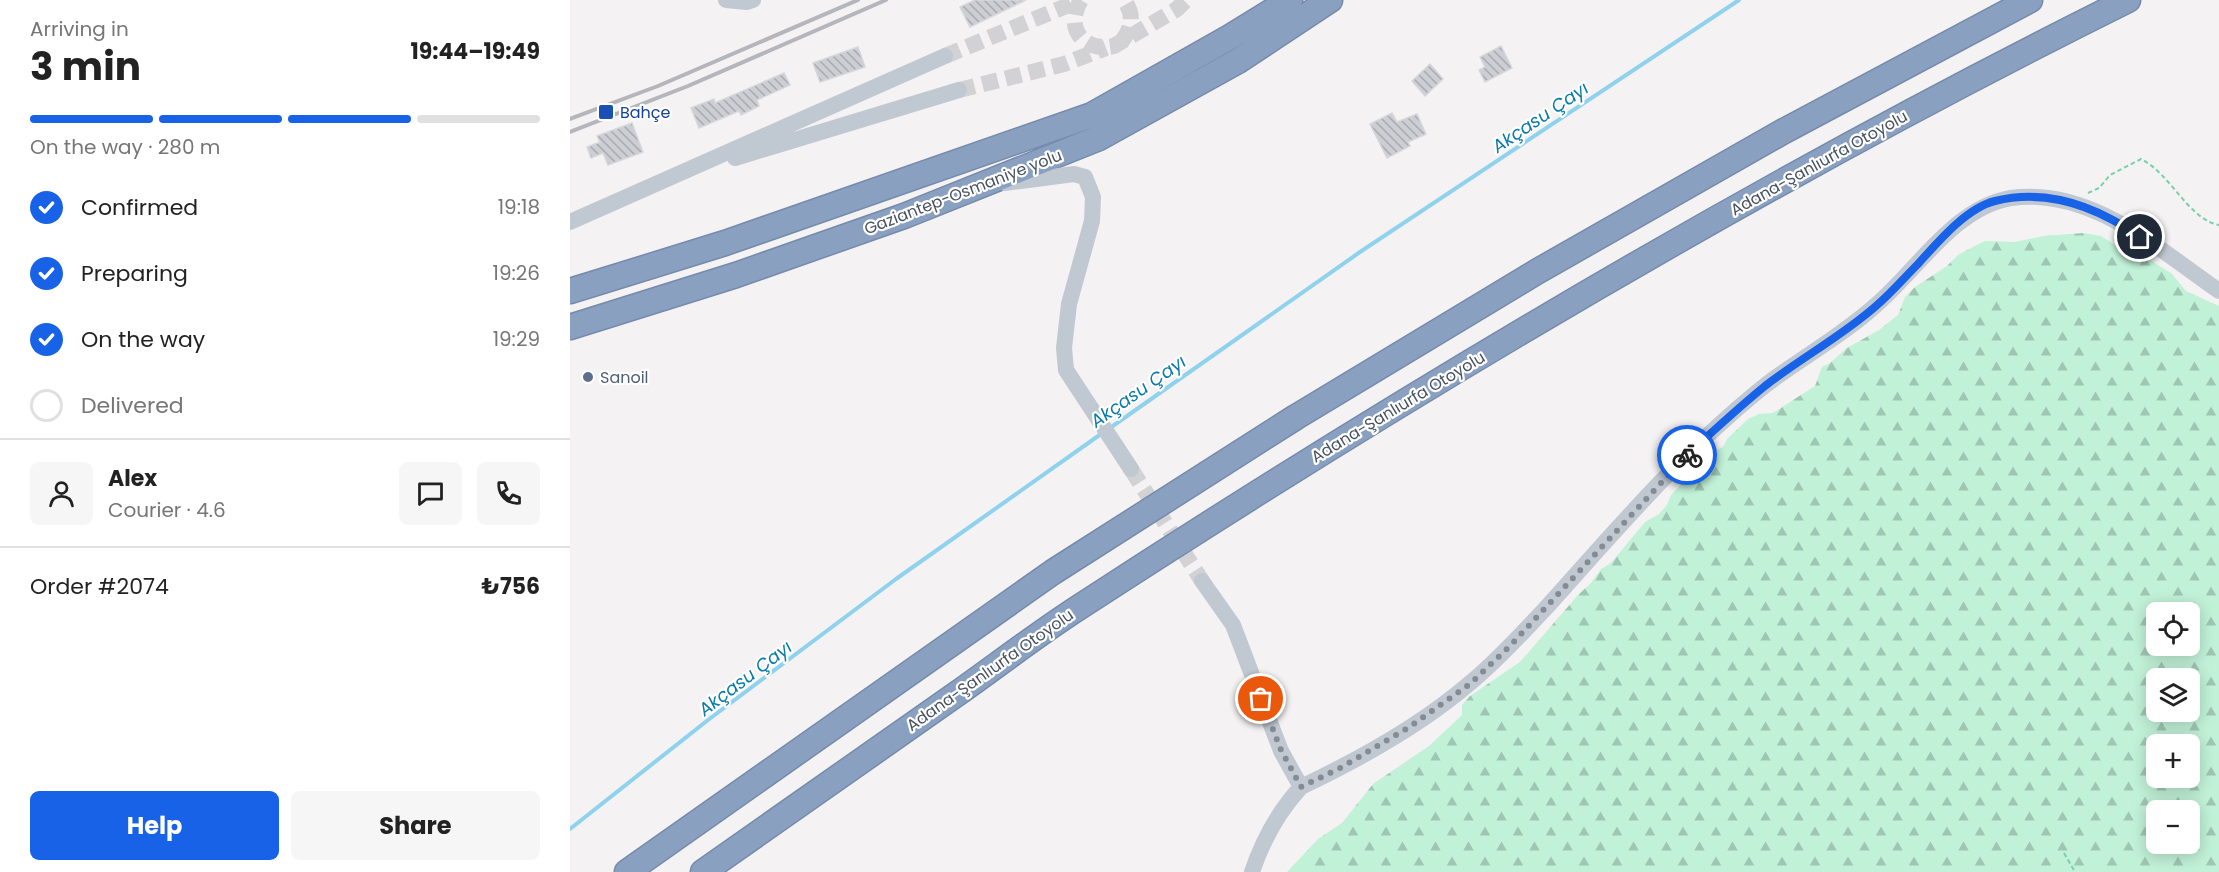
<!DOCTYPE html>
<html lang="en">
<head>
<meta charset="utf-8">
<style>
	body { margin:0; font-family:Poppins,sans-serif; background:#f6f6f6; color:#222; height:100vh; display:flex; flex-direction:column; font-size:22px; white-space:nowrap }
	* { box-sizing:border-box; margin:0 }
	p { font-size:20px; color:#767676 }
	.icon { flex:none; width:33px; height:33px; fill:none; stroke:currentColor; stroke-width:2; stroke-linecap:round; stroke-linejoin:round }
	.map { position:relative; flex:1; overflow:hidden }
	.sheet { display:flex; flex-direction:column; background:#fff; width:570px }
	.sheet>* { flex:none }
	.buttons { position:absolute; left:1576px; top:602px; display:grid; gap:12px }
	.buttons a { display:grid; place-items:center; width:54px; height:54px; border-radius:9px; background:#fff; box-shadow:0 3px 15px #0003; font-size:30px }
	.pin { position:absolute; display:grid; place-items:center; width:51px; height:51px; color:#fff; margin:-26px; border:3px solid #fff; border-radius:50%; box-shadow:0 2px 6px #0007 }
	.courier { position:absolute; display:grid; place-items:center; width:60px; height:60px; margin:-30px; border:4px solid #1862e8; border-radius:50%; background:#fff; color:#222; box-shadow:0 2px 8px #0007 }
	.head em { font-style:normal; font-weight:700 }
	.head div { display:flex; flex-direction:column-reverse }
	.head { display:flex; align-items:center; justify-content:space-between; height:102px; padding:0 30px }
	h1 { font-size:39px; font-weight:700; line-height:45px }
	.bar { display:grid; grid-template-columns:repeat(4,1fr); gap:9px 6px; align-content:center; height:72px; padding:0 30px }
	.bar i { height:8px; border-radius:4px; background:#e0e0e0 }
	.bar .active { background:#1862e8 }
	.bar p { grid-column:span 4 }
	.line { display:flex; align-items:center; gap:15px; padding:0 30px; border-top:2px solid #e0e0e0 }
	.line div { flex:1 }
	.round { display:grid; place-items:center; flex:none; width:63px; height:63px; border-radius:9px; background:#f6f6f6 }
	ol { padding:0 30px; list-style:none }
	li { display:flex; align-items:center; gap:18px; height:66px }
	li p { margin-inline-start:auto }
	li .icon { padding:6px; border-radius:50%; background:#1862e8; color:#fff; stroke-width:4 }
	li:last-child { color:#767676 }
	li i { width:33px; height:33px; border:3px solid #e0e0e0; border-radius:50% }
	.primary-button { display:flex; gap:12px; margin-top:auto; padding:12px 30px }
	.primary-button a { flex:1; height:69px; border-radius:9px; background:#1862e8; color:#fff; font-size:24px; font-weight:700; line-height:69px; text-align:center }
	.primary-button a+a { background:#f6f6f6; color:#222 }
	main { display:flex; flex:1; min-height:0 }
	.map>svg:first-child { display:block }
	.forest { fill:url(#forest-firs); fill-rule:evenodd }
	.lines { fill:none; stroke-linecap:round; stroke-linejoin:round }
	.stream { stroke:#8ed2ee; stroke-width:4 }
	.building { fill:url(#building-back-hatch); stroke:#d6d7dd; stroke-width:1.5 }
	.minor-tunnel { stroke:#d2d2d5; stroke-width:16; stroke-dasharray:16 8; stroke-linecap:butt }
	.highway-casing { stroke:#758bac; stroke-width:27 }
	.path { stroke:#78d0ac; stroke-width:2; stroke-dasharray:4.5 3; stroke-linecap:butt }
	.minor { stroke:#c0c8d1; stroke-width:16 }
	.highway { stroke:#8aa0c1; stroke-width:24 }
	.rail { stroke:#b4b6bc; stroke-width:4 }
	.done { stroke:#858b93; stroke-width:6; stroke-dasharray:0 10.8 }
	.route { stroke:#1862e8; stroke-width:8 }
	.transit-dot { fill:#1a4fb4; stroke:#fff; stroke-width:2 }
	.service-dot { fill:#5c6f8a; stroke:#fff; stroke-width:2 }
	.labels { text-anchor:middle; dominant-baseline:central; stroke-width:4.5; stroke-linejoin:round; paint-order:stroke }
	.transit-label { font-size:16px; fill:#164399; stroke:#fff; text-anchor:start }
	.street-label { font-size:16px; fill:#495360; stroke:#fff }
	.service-label { font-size:16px; fill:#4e5e75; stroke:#fff; text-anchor:start }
	.water-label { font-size:18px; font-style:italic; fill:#0a7baa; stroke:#fff }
</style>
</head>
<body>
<main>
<section class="sheet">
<div class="head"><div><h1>3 min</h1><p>Arriving in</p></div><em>19:44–19:49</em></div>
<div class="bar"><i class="active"></i><i class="active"></i><i class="active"></i><i></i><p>On the way · 280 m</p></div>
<ol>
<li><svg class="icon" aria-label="check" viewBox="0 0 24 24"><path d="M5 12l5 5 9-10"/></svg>Confirmed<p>19:18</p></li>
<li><svg class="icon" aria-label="check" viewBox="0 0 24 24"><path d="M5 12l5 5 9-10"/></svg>Preparing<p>19:26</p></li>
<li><svg class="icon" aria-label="check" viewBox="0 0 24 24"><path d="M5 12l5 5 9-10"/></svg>On the way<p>19:29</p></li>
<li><i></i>Delivered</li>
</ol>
<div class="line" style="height:108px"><a class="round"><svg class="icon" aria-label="person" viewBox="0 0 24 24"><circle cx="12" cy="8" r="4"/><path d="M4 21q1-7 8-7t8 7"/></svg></a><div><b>Alex</b><p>Courier · 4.6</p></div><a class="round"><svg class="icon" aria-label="chat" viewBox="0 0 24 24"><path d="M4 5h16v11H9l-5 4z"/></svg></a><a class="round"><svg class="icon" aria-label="phone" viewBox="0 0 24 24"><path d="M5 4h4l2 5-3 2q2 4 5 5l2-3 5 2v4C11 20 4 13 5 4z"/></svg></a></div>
<div class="line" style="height:78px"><div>Order #2074</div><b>₺756</b></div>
<div class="primary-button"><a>Help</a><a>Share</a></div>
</section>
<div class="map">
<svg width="1649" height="872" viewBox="0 0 1649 872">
	<defs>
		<pattern id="forest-firs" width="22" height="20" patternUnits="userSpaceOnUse" patternTransform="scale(1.5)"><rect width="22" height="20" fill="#c1f1d7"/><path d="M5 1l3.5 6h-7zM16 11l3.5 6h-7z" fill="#9fc6b2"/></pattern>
		<pattern id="building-back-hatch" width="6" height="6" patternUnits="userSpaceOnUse" patternTransform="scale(1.5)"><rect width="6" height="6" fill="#ccced4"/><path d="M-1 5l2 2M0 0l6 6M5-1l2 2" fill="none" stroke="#a8aaaf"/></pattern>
	</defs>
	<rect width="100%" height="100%" fill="#f4f2f2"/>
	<!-- forest -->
	<path class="forest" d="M1513,233L1531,236L1548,247H1559L1601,273L1616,291L1649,306V872H717L748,839L772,823L803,784L859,746L892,715V705L900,696L950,662L1008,595L1021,583L1031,569L1041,563L1075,522L1089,514L1097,505L1101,495L1141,453L1153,447L1157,439L1178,419L1189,414L1203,413L1245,386L1252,367L1260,363L1277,348L1309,330L1328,315L1335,297L1345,287L1377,266L1388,255L1399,249L1415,241L1445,242L1474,236ZM1587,612H1620V645H1587ZM1587,678H1620V711H1587ZM1587,744H1620V777H1587ZM1587,810H1620V843H1587Z"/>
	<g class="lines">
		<!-- stream -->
		<path class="stream" d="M540,428L790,252L1169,0
			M0,829L138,720L326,579L531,434"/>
	</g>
	<!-- building -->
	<path class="building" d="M405,0H456L400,27L390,7Z
		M931,46L942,68L915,82L909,70L915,67L910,57Z
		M288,47L295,67L250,82L243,63Z
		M860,64L873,79L855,96L842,81Z
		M214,73L220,85L187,100L189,106L171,115L169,111L129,128L121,108L144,99L145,103Z
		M822,113L827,122L847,114L856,134L838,142L840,146L817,158L800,124Z
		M62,123L73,152L38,165L33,153L21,158L17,147L30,142L27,136Z"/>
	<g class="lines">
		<!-- minor-tunnel -->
		<path class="minor-tunnel" d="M511,0C494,27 513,53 544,46L607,9L616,0
			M552,41C563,27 564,14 554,0
			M375,56L511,0
			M389,90L494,64L536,48
			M561,469L632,581"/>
		<!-- highway casing -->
		<g class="highway-casing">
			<path id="highway" d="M0,291L155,243L522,115L660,37L720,0
				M0,327L166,275L334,216L529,138L668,61L760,0
				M57,872L483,572L726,417L968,271L1214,131L1460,0
				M133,872C218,813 303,753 388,693C429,664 469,633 511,606C849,386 1197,179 1558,0"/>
		</g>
		<!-- path -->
		<path class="path" d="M1518,193L1529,188L1540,175L1571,159C1601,174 1618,219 1649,225
			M1494,853L1505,872"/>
		<!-- minor -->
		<path class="minor" d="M156,0L177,2L183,0
			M165,158L389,90
			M435,183L504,174L515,177L523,197L522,221L499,304L494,348L496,370L561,469
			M0,222L375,56
			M632,581L663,625L711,751L731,787C708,812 693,839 682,872
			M731,787C790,759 850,726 900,683C927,661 951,634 975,609C1022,557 1068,503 1118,454C1143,430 1169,406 1197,384C1233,357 1273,335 1306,305C1347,270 1385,207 1441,198C1521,187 1588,249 1649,291"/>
		<!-- highway -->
		<use href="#highway" class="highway"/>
		<!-- rail -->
		<path class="rail" d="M0,119L88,86L288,0
			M0,132L118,86L316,0"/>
	</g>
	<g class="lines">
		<!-- done -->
		<path class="done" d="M691,699L711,750L731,787L770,768L838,728L900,684L940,646L1117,455"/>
		<!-- route -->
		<path class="route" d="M1117,455C1143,431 1168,408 1195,386C1231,358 1272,336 1306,306C1321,293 1334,278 1348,264C1367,243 1396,208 1425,201C1478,188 1526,206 1570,237"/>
	</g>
	<!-- markers -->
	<rect class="transit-dot" x="28" y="104" width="16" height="16" rx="3"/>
	<circle class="service-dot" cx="18" cy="377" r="6"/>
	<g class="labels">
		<!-- transit labels -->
		<g class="transit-label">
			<text x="50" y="112">Bahçe</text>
		</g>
		<!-- street labels -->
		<g class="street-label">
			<text transform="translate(1249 163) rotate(-29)">Adana-Şanlıurfa Otoyolu</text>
			<text transform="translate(393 192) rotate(-21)">Gaziantep-Osmaniye yolu</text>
			<text transform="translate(828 407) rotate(-31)">Adana-Şanlıurfa Otoyolu</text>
			<text transform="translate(420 670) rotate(-35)">Adana-Şanlıurfa Otoyolu</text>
		</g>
		<!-- service labels -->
		<g class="service-label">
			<text x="30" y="377">Sanoil</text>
		</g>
		<!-- water labels -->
		<g class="water-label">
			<text transform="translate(970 117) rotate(-34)">Akçasu Çayı</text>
			<text transform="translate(568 391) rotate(-35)">Akçasu Çayı</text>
			<text transform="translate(175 678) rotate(-37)">Akçasu Çayı</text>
		</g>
	</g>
</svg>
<div class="buttons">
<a><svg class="icon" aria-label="locate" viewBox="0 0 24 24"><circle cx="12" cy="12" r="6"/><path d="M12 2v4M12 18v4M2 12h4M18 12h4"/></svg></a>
<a><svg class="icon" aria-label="layers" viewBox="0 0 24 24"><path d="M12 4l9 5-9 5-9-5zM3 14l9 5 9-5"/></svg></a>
<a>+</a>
<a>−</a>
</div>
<div class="pin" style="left:691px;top:699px;background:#ea580c"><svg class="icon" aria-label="bag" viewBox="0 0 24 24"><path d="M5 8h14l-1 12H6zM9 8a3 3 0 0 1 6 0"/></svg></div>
<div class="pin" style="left:1570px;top:237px;background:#1f2937"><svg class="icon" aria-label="home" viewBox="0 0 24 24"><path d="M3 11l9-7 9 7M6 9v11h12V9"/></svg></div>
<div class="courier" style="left:1117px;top:455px"><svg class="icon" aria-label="bike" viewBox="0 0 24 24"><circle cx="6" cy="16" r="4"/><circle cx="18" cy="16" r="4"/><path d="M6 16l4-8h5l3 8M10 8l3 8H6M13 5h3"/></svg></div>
</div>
</main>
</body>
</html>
